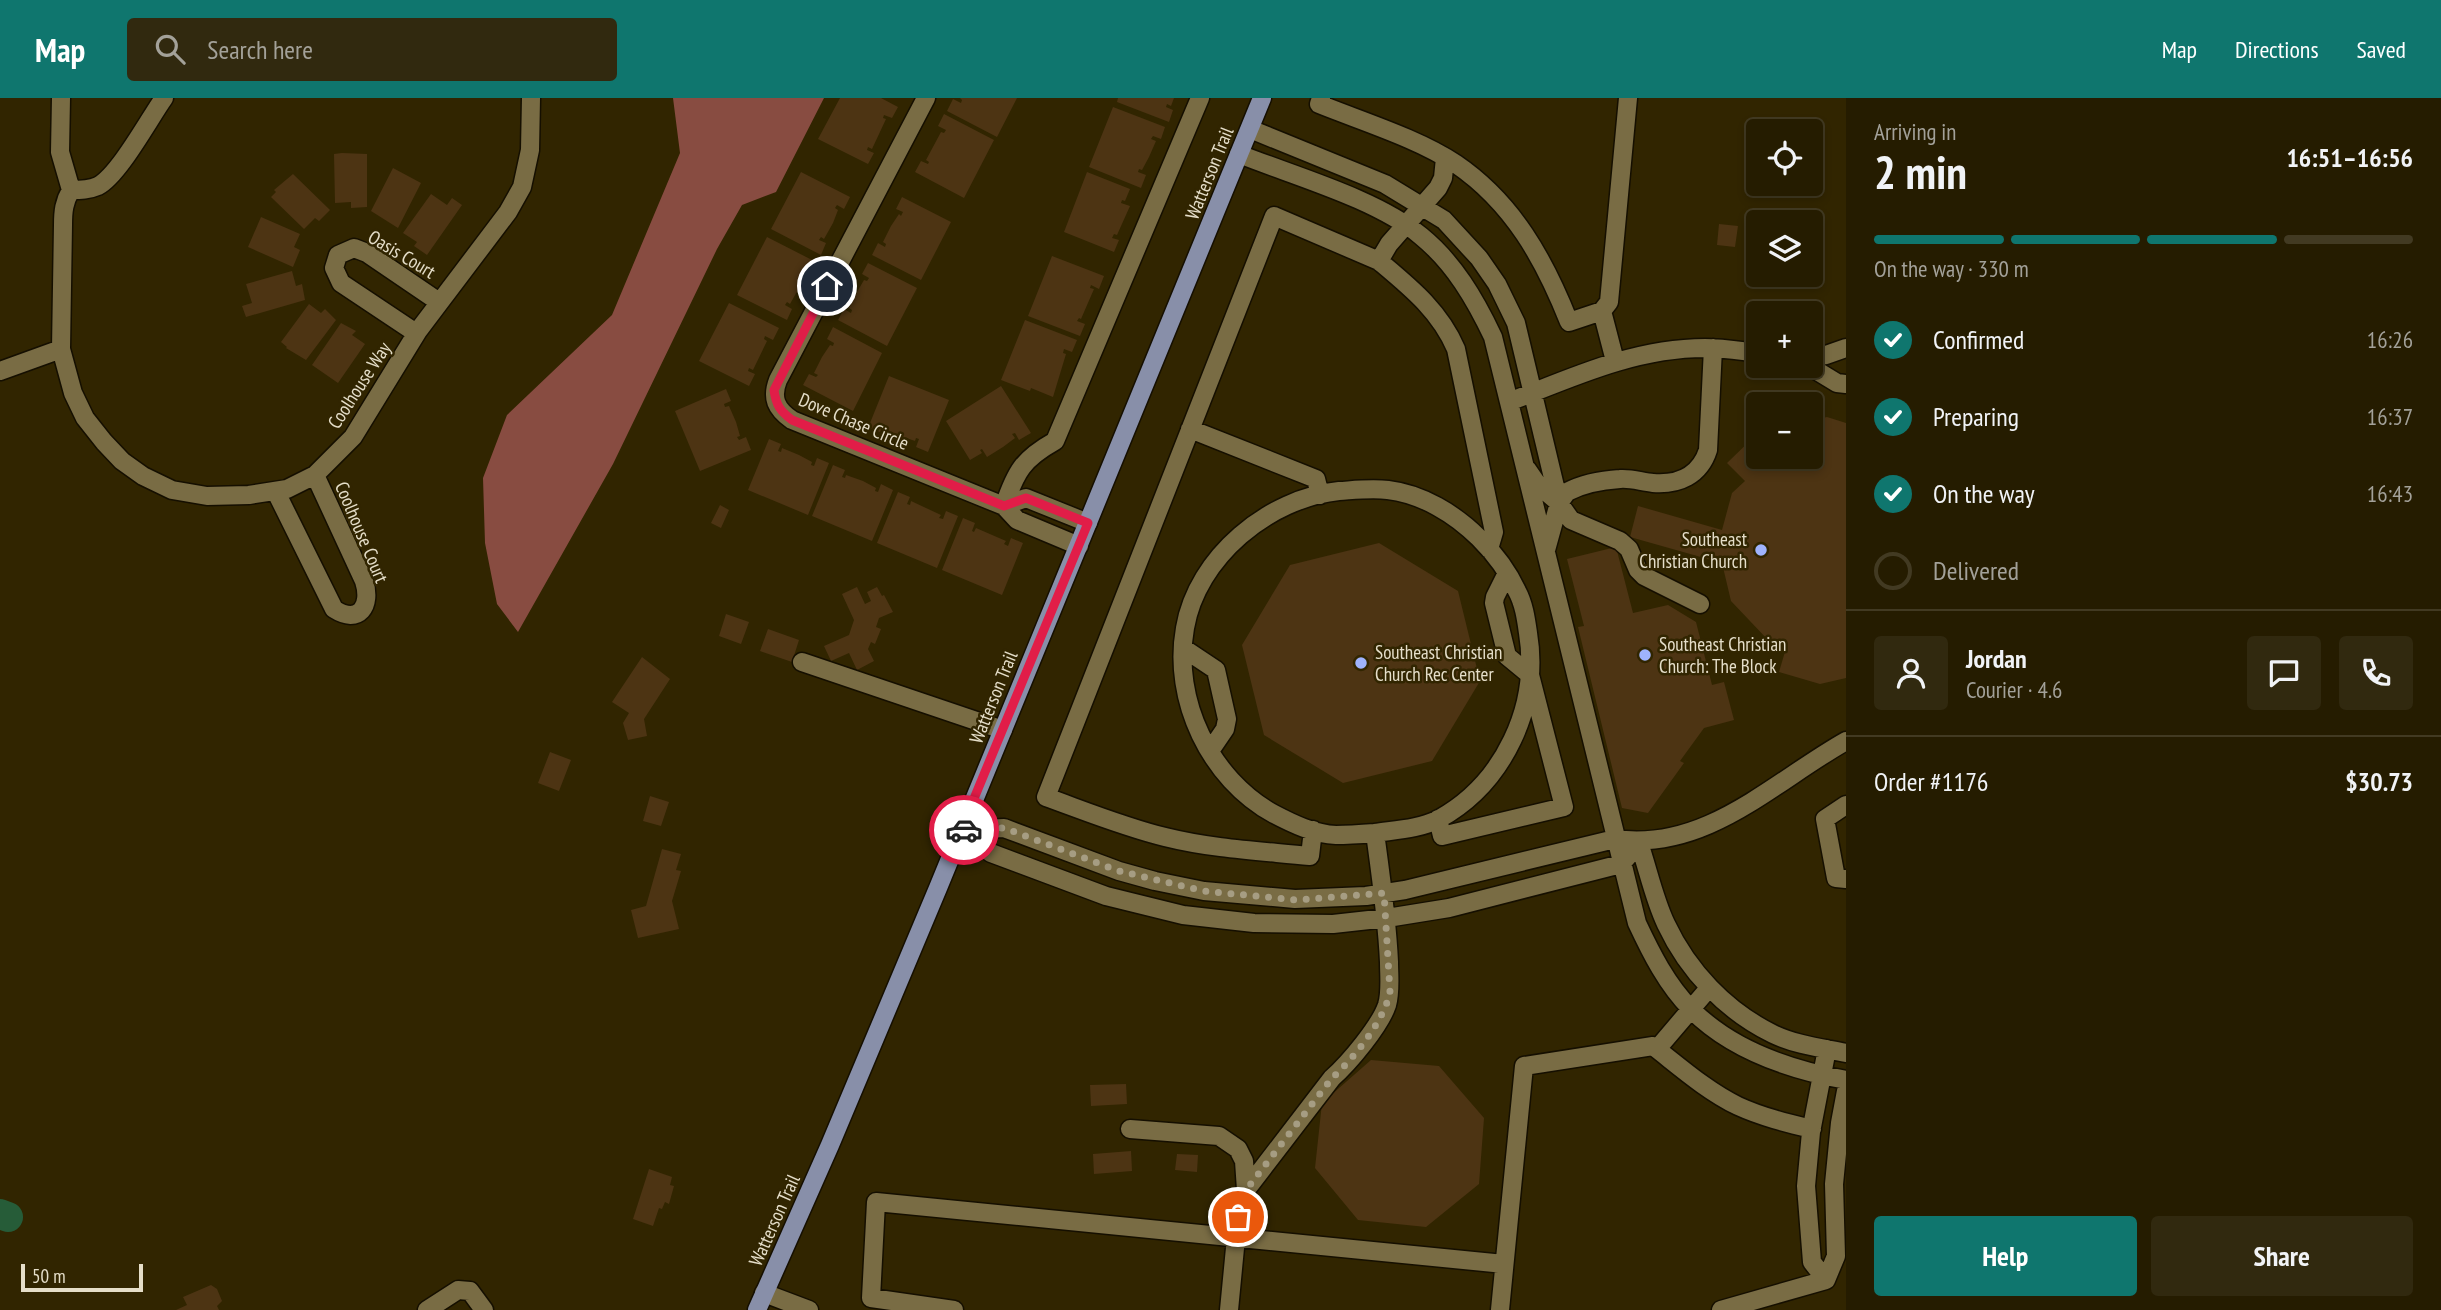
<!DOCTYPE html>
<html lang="en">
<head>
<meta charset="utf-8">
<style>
	body { margin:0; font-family:"PT Sans Narrow",sans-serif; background:#31290f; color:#f1f3f6; height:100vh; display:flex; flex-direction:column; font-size:26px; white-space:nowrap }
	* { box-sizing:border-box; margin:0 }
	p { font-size:23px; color:#a3a199 }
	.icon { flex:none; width:38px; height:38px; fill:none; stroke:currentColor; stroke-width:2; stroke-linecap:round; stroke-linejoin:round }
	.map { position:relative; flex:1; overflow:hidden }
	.sheet { display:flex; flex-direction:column; background:#251c00; width:595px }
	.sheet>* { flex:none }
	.tools { position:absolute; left:1746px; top:21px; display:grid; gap:14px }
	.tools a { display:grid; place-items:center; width:77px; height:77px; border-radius:7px; background:#251c00; box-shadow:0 4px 10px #0003,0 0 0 2px #423a22; font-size:35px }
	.scale { position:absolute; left:21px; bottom:18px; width:122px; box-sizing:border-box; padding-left:7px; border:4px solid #e5dec9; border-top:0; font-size:19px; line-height:24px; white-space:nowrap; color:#e5dec9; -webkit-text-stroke:5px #312500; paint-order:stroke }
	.pin { position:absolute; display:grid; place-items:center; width:60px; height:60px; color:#fff; margin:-30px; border:4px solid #fff; border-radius:50%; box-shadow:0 2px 7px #0007 }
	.courier { position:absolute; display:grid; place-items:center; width:70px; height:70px; margin:-35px; border:5px solid #e11d48; border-radius:50%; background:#fff; color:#222; box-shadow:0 2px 9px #0007 }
	.headline em { font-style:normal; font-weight:800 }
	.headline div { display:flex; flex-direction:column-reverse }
	.headline { display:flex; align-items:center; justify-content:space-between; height:119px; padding:0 28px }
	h1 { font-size:46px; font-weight:800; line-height:52px }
	.bar { display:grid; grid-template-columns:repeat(4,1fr); gap:10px 7px; align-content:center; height:84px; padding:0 28px }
	.bar i { height:9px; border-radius:5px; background:#423a22 }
	.bar .current { background:#0f766e }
	.bar p { grid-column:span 4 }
	.line { display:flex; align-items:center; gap:18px; padding:0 28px; border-top:2px solid #423a22 }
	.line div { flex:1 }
	.round { display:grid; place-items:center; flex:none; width:74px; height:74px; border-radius:7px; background:#31290f }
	ol { padding:0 28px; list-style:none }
	li { display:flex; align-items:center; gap:21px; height:77px }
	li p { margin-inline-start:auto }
	li .icon { padding:7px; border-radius:50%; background:#0f766e; color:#fff; stroke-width:4 }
	li:last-child { color:#a3a199 }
	li i { width:38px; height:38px; border:4px solid #423a22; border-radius:50% }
	.button { display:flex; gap:14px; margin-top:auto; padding:14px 28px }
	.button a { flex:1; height:80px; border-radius:7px; background:#0f766e; color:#fff; font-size:28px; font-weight:800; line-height:80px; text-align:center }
	.button a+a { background:#31290f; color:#f1f3f6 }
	header { display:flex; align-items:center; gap:42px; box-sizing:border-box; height:98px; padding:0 35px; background:#0f766e; color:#fff }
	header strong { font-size:33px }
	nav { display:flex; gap:38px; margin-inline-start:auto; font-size:24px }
	.search { width:490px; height:63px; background:#31290f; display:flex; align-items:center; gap:18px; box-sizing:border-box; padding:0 24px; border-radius:7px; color:#a3a199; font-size:26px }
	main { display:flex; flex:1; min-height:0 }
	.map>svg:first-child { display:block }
	.forest { fill:#884c41 }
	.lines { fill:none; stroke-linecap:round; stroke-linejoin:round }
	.river { stroke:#265c38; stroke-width:30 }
	.building { fill:#4d3413 }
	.minor-casing { stroke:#150f00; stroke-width:21 }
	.major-casing { stroke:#150f00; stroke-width:21 }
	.minor { stroke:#796c44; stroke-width:18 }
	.major { stroke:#888fa9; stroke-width:18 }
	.done { stroke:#a69d83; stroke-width:7; stroke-dasharray:0 12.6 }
	.route { stroke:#e11d48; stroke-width:9 }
	.poi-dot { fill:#9fb3fd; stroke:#312500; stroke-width:2.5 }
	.labels { text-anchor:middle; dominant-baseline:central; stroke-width:5; stroke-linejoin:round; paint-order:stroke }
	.street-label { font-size:19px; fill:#e5dec9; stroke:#312500 }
	.poi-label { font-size:19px; fill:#e5dec9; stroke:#312500; text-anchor:start }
</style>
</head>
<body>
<header>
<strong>Map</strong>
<div class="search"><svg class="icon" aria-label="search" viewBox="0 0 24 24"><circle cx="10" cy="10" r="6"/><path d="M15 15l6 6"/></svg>Search here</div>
<nav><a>Map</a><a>Directions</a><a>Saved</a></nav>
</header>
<main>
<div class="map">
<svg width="1846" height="1212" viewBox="0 0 1846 1212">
	<rect width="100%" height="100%" fill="#312500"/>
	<!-- forest -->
	<path class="forest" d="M673,0H824L776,94L742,107L717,151L613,366L518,534L497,506L485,445L483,380L507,317L612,217L680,55Z"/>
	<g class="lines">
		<!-- river -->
		<path class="river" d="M0,1116L8,1119"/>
	</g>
	<!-- building -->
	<path class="building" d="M840,0H881L898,9L892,20L884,17L883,20L886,21L872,51L868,49L867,52L874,55L868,66L818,41Z
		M960,0H1017L997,39L947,13L953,1L961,5L962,2Z
		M1118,0H1174L1171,8L1167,6L1166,9L1173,12L1169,24L1117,4Z
		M1113,9L1165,29L1161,41L1153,38L1151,41L1156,43L1149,59L1142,72L1139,71L1138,74L1146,77L1141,90L1089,69Z
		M944,16L994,42L964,100L915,74L921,63L928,66L929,64L926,62L941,34L944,35L946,32L938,28Z
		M342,55L367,56V109L351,110V104L335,105L334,56Z
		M393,70L421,85L398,130L371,113Z
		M801,74L850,99L844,111L837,107L835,110L838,112L833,125L824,141L821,139L819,142L826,145L821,157L771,131Z
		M1087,74L1130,91L1125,103L1122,102L1121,105L1130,108L1117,137L1114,136L1112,140L1119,142L1114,154L1064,134Z
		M293,76L330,112L319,123L315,120L304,131L271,99L276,94L274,92Z
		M431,96L447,107L452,100L462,107L427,157L414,148L417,144L403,135Z
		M902,99L951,124L921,182L872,157L878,145L885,149L886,146L883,144L891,128L899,116L901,118L903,114L896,111Z
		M261,119L300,136L294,149L300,152L293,169L248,149Z
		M1719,126L1738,128L1735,149L1717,147Z
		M767,139L816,164L810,176L803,173L801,176L804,177L799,190L790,206L787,204L785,207L792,211L787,222L737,197Z
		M1052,158L1104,178L1099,191L1091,187L1090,190L1094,191L1081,221L1079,220L1077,223L1085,226L1080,238L1028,218Z
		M868,165L917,190L887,248L838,222L844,211L851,215L852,212L849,210L857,194L864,182L867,183L869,180L862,176Z
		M292,173L296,188L302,186L305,202L246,219L242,208L252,205L246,186Z
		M729,205L779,230L773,242L765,238L764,241L767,243L753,272L749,270L748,273L755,276L749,288L699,263Z
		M309,206L321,215L325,211L336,222L306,262L286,250L287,249L281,244Z
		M1025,222L1077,242L1072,254L1064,251L1063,255L1066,256L1053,299L1031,290L1030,293L1001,282Z
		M341,225L356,233L352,237L365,246L338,285L312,267Z
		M833,229L882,255L853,313L803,287L809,276L816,279L818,277L814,275L822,259L830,247L833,248L834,245L827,241Z
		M889,278L949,302L928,354L916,349L919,341L916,340L915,343L901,338L884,332L886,328L883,327L880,334L868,330Z
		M1001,288L1031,335L1019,342L1015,335L1012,336L1015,340L1003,349L987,359L982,351L980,352L982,355L970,362L946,323Z
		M726,291L731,303L724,306L725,309L729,308L736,324L740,338L737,339L739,342L746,339L751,352L700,373L675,313Z
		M1827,319L1846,325V580L1820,586L1779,574L1787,547L1768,542L1731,503L1722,465L1630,439L1638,408L1722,432L1732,395L1745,383L1727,365L1759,334V359H1811V323Z
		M769,341L781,346L778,353L781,354L782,350L799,357L812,364L811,367L814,368L817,360L829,365L808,417L748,392Z
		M833,367L845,372L842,379L845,380L846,377L863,383L876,390L875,393L878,394L881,386L893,392L872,443L812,418Z
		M898,394L910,399L907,406L910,407L911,403L941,417L939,420L943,421L946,413L958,418L937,470L877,445Z
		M720,407L729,412L721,430L711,425Z
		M963,420L975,425L972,433L974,434L976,430L1006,443L1004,446L1008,448L1011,440L1023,445L1002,497L942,472Z
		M1379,445L1458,493L1480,583L1432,663L1343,685L1264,637L1242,547L1290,467Z
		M1616,449L1633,515L1668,507L1696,524L1712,587L1724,584L1734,622L1704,630L1680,663L1684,665L1648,715L1622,710L1578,529L1584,528L1567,461Z
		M857,489L865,506L871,503L867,494L877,489L882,498L884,497L893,514L879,520L876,529L881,531L875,546L871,544L868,551L874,563L857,572L849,555L831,563L824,548L849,537L854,522L842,496Z
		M726,516L749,524L741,546L719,538Z
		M768,531L799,542L792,564L760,553Z
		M642,559L670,581L644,621L647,638L628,642L623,625L629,615L612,604Z
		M550,654L571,662L559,693L538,685Z
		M650,698L669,704L661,728L643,723Z
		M662,751L681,756L676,772L681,773L672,803L679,831L638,840L631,812L646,808Z
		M1371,962L1439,968L1484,1020L1479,1086L1426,1129L1358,1122L1315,1070L1322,1005Z
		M1126,986L1127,1006L1091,1008L1090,987Z
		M1131,1053L1132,1073L1094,1076L1093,1056Z
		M1177,1056L1198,1057L1197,1074L1175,1072Z
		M649,1071L672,1079L670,1087L674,1088L669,1106L665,1104L662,1111L659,1110L653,1128L633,1121Z
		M211,1187L217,1191L222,1203L217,1208L219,1212H176L187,1207L183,1199Z"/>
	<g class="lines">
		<!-- minor casing -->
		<g class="minor-casing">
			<path id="minor" d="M61,0L60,54L71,92
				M164,0C149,21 119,77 98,88C89,92 80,92 71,92C64,104 63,113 63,127L61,251L73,295L85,320L104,344L122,363L143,378L172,392L207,398L249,397L287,391L315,377L353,339L418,233L508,114L522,89L530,52L531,0
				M926,0L778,282C771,300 776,311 792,322L1004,408C1016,373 1023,361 1055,343L1200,0
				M1321,0L1319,6C1361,23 1419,41 1456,66C1513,105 1544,161 1569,224L1602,213L1615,263
				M1250,31L1385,86L1444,122L1479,160L1497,186L1516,225L1559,405
				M1239,56C1294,78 1377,101 1421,138C1454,165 1475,201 1493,239L1637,825C1651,855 1667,887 1691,911C1731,952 1791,972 1846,982
				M1445,60L1443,80L1438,90L1389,146L1379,163C1410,189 1440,213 1456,251L1494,434L1489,451
				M1602,213L1609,204L1628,0
				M416,235L341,185L334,170L338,157L354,150L367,155L439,204
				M1811,259L1826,257L1846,250
				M1809,268L1837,285L1846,286
				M0,273L61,251
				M1509,304C1573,279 1635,250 1705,250C1723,250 1741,253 1759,255
				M1190,331L1316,381L1320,397
				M1527,371L1538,387L1559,405L1571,422L1620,443L1629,451L1638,472L1644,478L1700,506
				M276,394L334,511C359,527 372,508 364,483L315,377
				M1079,448L1017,422L1004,408L1026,400L1088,425
				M1546,452L1559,405L1567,394C1582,386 1604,382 1620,381C1631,380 1642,384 1653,385C1679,387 1700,377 1708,352L1713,250
				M1183,550L1216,572L1227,621L1225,631L1210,653
				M802,564L1003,632
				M1846,707L1825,721L1836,780L1846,781
				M1438,721L1442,738L1564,709L1530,577L1507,558L1494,505L1495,499L1507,475
				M961,732L1004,730L1119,773L1155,783L1204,793L1295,801L1366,798L1405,792L1615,741C1706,754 1773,684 1846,643
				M961,732L991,755L1106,798L1183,817L1254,825L1333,826L1387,820L1449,810L1621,766L1628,758
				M1313,732L1310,758C1261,753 1213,751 1165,739C1124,729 1085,713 1046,699L1274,118L1379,163
				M1639,745C1648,771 1654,801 1666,826C1688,873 1726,913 1773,936C1796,947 1822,950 1846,955
				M1657,951L1709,890
				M1827,951L1811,1034L1806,1088L1812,1164L1826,1182L1836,1158L1834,1086L1840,1025L1846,993
				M1130,1031L1219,1038L1238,1051L1244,1063L1246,1092
				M764,1195L809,1212
				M427,1212L458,1192L470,1193L484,1212
				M954,1212L871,1200L876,1104L1504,1166
				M1229,1212L1238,1119L1246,1092L1332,980C1349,965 1380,928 1387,907C1391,894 1389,878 1389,864C1387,820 1381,779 1375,735C1362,736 1349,737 1336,737C1314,736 1293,726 1274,716C1210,681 1172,602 1185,530C1197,459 1269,400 1339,393C1355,392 1372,390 1388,392C1422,396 1455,416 1479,440C1494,455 1508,473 1517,493C1524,506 1526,521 1528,535C1540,608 1504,685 1439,721C1420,731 1395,732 1375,735
				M1500,1212L1524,968L1653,948C1680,969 1707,993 1738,1008C1762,1019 1787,1025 1812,1031
				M1721,1212L1826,1182"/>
		</g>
		<!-- major casing -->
		<g class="major-casing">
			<path id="major" d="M757,1212L830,1047L938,790L1262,0"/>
		</g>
		<!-- minor -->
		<use href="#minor" class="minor"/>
		<!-- major -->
		<use href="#major" class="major"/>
	</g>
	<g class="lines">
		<!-- done -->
		<path class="done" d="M964,732L1004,730L1119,773L1204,793L1296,802L1384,795L1390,894C1384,923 1354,960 1332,980L1246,1092L1238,1119"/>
		<!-- route -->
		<path class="route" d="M827,188L774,292C776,307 780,313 792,322L1004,408L1026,400L1088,425L961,732H964"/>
	</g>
	<!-- markers -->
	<g class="poi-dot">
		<circle cx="1761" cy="452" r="7"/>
		<circle cx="1645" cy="557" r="7"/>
		<circle cx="1361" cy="565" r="7"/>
	</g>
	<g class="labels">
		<!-- street labels -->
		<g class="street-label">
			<text transform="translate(1209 75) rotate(-68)">Watterson Trail</text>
			<text transform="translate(402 156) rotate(31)">Oasis Court</text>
			<text transform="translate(359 287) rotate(-57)">Coolhouse Way</text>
			<text transform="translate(854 323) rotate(23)">Dove Chase Circle</text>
			<text transform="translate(362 434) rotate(67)">Coolhouse Court</text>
			<text transform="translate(993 599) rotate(-68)">Watterson Trail</text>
			<text transform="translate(774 1122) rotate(-66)">Watterson Trail</text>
		</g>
		<!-- poi labels -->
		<g class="poi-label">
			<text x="1747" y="441" text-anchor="end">Southeast<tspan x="1747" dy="22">Christian Church</tspan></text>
			<text x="1659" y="546">Southeast Christian<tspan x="1659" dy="22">Church: The Block</tspan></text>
			<text x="1375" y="554">Southeast Christian<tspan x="1375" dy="22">Church Rec Center</tspan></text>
		</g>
	</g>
</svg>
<div class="tools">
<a><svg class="icon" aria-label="locate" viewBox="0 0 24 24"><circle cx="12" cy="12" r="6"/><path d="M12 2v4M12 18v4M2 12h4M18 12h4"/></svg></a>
<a><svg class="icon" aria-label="layers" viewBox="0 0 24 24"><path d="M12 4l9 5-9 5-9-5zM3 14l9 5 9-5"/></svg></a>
<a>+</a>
<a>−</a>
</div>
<div class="scale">50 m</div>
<div class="pin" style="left:1238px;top:1119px;background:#ea580c"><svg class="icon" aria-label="bag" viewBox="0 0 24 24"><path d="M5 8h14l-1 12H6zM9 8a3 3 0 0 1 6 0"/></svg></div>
<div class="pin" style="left:827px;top:188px;background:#1f2937"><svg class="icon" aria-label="home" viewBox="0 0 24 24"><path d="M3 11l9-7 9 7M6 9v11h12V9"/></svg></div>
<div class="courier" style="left:964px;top:732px"><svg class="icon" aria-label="car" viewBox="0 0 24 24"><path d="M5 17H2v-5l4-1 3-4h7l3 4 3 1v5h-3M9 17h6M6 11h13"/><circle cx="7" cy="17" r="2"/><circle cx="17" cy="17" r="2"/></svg></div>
</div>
<section class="sheet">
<div class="headline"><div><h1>2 min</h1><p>Arriving in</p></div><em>16:51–16:56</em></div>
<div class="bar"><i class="current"></i><i class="current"></i><i class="current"></i><i></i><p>On the way · 330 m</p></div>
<ol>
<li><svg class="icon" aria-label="check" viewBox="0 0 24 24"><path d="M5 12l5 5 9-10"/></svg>Confirmed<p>16:26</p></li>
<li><svg class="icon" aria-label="check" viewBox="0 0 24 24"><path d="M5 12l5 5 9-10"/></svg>Preparing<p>16:37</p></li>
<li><svg class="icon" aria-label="check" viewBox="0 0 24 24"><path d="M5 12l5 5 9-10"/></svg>On the way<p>16:43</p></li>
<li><i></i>Delivered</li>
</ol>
<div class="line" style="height:126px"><a class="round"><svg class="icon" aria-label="person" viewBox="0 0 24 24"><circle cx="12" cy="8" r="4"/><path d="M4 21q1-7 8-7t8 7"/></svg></a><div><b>Jordan</b><p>Courier · 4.6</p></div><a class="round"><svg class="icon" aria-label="chat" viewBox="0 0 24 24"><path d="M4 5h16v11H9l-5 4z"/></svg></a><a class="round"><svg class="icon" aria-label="phone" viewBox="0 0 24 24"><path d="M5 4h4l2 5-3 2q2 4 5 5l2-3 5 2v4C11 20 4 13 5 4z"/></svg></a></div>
<div class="line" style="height:91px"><div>Order #1176</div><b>$30.73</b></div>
<div class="button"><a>Help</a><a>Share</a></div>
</section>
</main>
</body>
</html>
